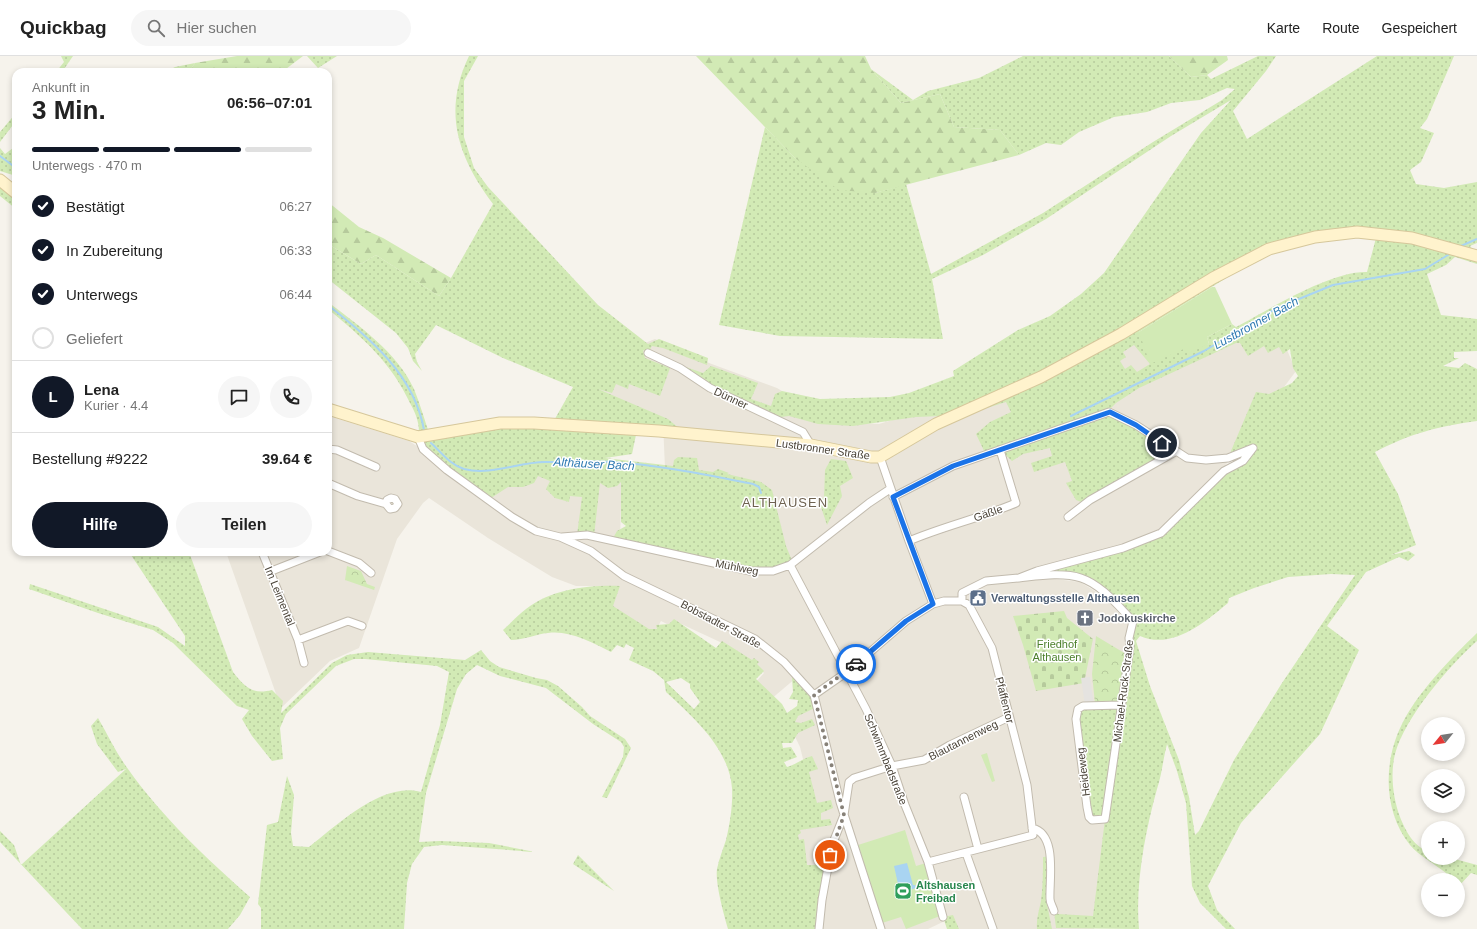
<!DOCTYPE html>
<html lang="de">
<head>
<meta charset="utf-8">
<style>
	body { margin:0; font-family:Arial,sans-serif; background:#f6f6f6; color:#222; height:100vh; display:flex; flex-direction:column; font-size:15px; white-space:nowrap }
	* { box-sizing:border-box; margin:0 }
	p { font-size:13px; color:#767676 }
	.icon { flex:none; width:22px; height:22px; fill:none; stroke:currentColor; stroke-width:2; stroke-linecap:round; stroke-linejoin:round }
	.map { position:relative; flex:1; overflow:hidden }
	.side { position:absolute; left:12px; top:12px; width:320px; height:488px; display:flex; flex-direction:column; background:#fff; border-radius:12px; box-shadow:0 2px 6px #0003 }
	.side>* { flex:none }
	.needle { width:26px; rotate:240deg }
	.fabs { position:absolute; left:1421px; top:661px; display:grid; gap:8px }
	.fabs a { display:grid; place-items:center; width:44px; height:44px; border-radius:50%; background:#fff; box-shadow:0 2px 6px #0003; font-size:20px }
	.pin { position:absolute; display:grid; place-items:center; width:34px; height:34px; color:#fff; margin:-17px; border:2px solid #fff; border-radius:50%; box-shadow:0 1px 4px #0007 }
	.courier { position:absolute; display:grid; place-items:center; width:40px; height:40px; margin:-20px; border:3px solid #1a73e8; border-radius:50%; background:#fff; color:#222; box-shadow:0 1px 5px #0007 }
	.head em { font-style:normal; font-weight:700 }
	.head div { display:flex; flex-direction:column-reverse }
	.head { display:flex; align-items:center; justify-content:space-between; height:68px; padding:0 20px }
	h1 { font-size:26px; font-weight:700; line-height:30px }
	.bar { display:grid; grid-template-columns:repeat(4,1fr); gap:6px 4px; align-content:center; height:48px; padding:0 20px }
	.bar i { height:5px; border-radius:3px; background:#e0e0e0 }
	.bar .active { background:#111827 }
	.bar p { grid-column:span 4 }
	.line { display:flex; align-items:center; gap:10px; padding:0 20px; border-top:1px solid #e0e0e0 }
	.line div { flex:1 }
	.round { display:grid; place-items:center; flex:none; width:42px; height:42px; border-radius:21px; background:#f6f6f6 }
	ol { padding:0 20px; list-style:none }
	li { display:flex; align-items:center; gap:12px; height:44px }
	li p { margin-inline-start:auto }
	li .icon { padding:4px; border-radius:50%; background:#111827; color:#fff; stroke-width:4 }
	li:last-child { color:#767676 }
	li i { width:22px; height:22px; border:2px solid #e0e0e0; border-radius:50% }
	.cta { display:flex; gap:8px; margin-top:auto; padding:8px 20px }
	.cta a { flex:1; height:46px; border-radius:24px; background:#111827; color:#fff; font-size:16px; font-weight:700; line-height:46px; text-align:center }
	.cta a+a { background:#f6f6f6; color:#222 }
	header { display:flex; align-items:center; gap:24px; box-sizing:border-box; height:56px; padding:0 20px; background:#fff; border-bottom:1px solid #e0e0e0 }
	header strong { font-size:19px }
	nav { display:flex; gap:22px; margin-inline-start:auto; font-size:14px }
	.search { width:280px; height:36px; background:#f6f6f6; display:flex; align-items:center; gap:10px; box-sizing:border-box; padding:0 14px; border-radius:22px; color:#767676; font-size:15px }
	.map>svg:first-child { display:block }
	.residential { fill:#eae5da }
	.grass { fill:url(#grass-dots); fill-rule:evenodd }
	.forest { fill:url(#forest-firs) }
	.cemetery { fill:url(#cemetery-stones) }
	.park { fill:url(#park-crowns) }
	.garden { fill:#d2eab5 }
	.parking { fill:#e5e3e0 }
	.water { fill:#a9d4f2 }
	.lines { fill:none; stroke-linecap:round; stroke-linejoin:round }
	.stream { stroke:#a9d4f2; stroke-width:2 }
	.street-casing { stroke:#c2bbae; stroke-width:9 }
	.secondary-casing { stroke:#d6c79b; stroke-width:13 }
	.street { stroke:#fff; stroke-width:7 }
	.secondary { stroke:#fff3cd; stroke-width:11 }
	.done { stroke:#878178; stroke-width:4; stroke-dasharray:0 7.2 }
	.route { stroke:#1a73e8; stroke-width:5 }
	.labels { text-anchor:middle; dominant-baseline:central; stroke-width:3; stroke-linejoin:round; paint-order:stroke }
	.street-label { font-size:11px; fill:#4b4439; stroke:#fff }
	.service-label { font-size:11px; font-weight:bold; fill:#4e5e75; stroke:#fff; text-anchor:start }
	.worship-label { font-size:11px; font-weight:bold; fill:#5b616d; stroke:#fff; text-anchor:start }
	.park-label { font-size:11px; fill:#4a7f2a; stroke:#fff }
	.leisure-label { font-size:11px; font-weight:bold; fill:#27864d; stroke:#fff; text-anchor:start }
	.water-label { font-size:12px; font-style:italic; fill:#2e7ab2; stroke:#fff }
	.quarter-label { font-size:13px; letter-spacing:1px; fill:#6e6250; stroke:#fff }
</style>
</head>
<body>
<header>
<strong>Quickbag</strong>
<div class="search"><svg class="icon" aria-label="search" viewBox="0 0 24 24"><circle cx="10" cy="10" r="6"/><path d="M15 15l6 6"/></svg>Hier suchen</div>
<nav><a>Karte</a><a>Route</a><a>Gespeichert</a></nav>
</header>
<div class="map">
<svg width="1477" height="873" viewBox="0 0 1477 873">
	<defs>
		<pattern id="grass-dots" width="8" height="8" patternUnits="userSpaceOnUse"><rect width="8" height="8" fill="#d2eab5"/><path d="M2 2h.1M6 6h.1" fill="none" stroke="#b6ca9c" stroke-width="1.8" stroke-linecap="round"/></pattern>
		<pattern id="forest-firs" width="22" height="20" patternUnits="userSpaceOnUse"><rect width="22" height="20" fill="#d2eab5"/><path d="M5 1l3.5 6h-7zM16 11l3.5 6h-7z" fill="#b6ca9c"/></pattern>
		<pattern id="cemetery-stones" width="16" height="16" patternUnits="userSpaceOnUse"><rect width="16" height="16" fill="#d2eab5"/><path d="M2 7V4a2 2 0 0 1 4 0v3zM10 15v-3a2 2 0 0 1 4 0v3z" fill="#b6ca9c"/></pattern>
		<pattern id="park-crowns" width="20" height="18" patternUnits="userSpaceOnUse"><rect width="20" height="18" fill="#d2eab5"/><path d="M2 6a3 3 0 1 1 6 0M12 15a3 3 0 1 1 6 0" fill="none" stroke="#b6ca9c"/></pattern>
	</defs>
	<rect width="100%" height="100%" fill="#f6f3ec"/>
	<!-- residential -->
	<path class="residential" d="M1273,261L1296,315L1221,415L1162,474L1122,489L1043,510L1047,522L1080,526L1103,540L1131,570L1094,873H951L947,864L928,873H821L792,764L817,759L800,691L785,660L810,648L796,622L770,644L754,628L764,617L742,599L720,586L677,566L673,571L661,565L655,576L608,553L619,530H576L552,521L488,482L429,442L423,447L397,483L359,592L330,605L281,652L226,496H328V360L409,385L462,419L622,413L620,485L773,442L762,427L665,412L663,367L563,320L655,283L709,307L777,332L782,335L779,350L823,365L879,368L919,356L1134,276L1163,317Z"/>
	<!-- grass -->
	<path class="grass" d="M61,0H73L62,16H56L64,6Z
		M307,0H337L318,12Z
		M469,0H478L464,25V81L474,112L488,131L598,249L648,288L659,283L708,302L707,309L663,292L652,290L648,297L643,294L645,302L670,312L660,340L629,328L628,333L616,328L612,337L598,333L668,363L686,378L637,374L632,398L605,402L673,410L674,404L678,401L697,402L699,414L713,416L718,413L729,417L727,418L761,426L772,434L786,490L793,507L764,516L612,484L617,475L626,470L621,466V426L617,430L608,432L600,427L594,480L577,479L582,441L570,440L569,446L555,442L546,433L550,425L538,420L534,427L523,431H508L488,444L435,404L418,381C421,371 416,358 411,349C391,306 364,283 328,253V246C359,270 397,296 414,333C420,348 425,365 430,380L452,376L552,368L573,331L503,302L436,269L415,298L417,306L422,315L413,305L408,292L396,277L328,223V188L361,208L376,199L439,240L451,222L493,148C458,101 442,56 469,0Z
		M1023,0H1169L1191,21L1207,19L1211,23L1258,0H1276L1266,15L1233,55L1247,83L1377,0H1454L1427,63L1420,72L1434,77L1421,106L1410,114L1416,128L1444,132L1477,126V187L1470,190L1477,199V208L1455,201L1446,209L1427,218L1441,259L1477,263V295L1454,296V302H1459L1443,310L1459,312L1465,307L1477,313V365C1439,370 1409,378 1375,396L1398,438L1416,489L1391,499L1409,495L1415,499L1408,505L1399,501L1366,516L1327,570L1359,594L1320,678L1241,767L1208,830L1217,854L1235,873H1226L1200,847L1192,830L1186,747L1177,715L1167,688C1163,703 1162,718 1157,733C1145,776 1135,829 1139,873L1056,872L1054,855L1058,858L1093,860L1105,763L1092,764L1078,653L1121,649L1133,566C1119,551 1100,528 1080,522C1066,518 1062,522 1048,512L1161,477L1205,435L1248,398L1228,402L1256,336L1269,338L1292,327L1298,320L1293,312L1290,293L1283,298L1279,291L1268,297L1264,290L1248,300L1240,287H1236L1139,332L1116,347L1106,357L1109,356L1175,396L1084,447L1076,444L1066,427L1072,425L1065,406L1034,416L1031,407L1052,400L1050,392L1023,398L1012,405L1000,394L986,399L976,378L990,366L1011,356L1006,346L936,368L940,360L916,361L853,370L818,368L789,360L772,362L710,332L680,312L686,311L703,317L711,310L758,327L751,343L771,350L775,338L782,335L820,343L890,341L909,337L954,320L953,315L1018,274L1050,260L1081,238L1104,217L1201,77L1231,44L1171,80L1046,163L983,199L932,223L943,283L780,280L719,269L765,71L795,102L875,137L906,128L931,218L1043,157L1153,86L1222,44L1235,33L1227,32L1200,44L1171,47L1147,56L1114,61L1079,76L1061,89L1046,87L1019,99L1000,74L954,71L940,38L901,47L871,13L913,44L928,35L979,22ZM1355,181L1376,182L1367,216C1330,215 1270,253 1236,271L1232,268L1207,281L1209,288L1186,292L1139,276L1257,203L1290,190ZM1134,289L1150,308L1137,316L1131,309L1125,313L1120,305L1126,301L1123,296ZM1331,518L1355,519L1282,627L1234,704L1199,775L1195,779L1189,741L1179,704L1150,630L1136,585L1140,580C1172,594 1204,567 1228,547L1229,542L1254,532L1288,521Z
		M195,7L189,16H165L175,11Z
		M16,57V65L0,86V76Z
		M0,92L5,98L13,92L16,94V120L0,115Z
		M0,121L16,128V153L0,140Z
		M831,403L846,405L853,422L840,430L842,440L827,469L819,445L824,441L825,414Z
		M129,496H189L233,616C245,631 252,639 272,634L283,645L281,657L332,607L347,599L368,596L465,604L481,594L490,605L499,611L536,622L547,624L558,630L582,651L590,660L625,683L631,692L607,742L602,741L623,701L624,691L621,686L593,668L546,632L500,620L477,609L466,618L457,633L426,737L419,786L440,785L489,787L535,796L442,789L424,791L412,808L407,827L404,873H261V852L258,848L267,769L278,766L287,720L294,739L291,777L293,790L309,791C337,769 383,725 421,736L440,669L449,616L437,610L365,603H354L336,610L286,658L280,672L283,703L272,705L252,680L242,663L249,654L237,650L173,587L153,574L98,557L29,533L30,528L158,571L185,590V580Z
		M620,530L613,550L649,573H657L656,569L669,568L674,563L716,592L722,585L752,604L754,602L759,606L757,608L764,615L756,623L782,648L787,657L797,650L798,644L789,643L793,636L792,622L795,619L814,639L817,651L798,660L795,666L801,667L812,663L815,669L798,677L792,687H782L783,692L791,691L797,701L784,706L787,711C797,708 803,702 812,700L818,713L809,716L817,747L831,744L833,752L821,757V764L830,763L832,769L800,774L801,777L798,779L799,784L804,783L807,809H828L819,873H728C724,859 715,827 717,813C719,803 723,793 726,784C730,768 733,748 732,732C729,692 693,661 666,636L664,624L653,615L629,604L634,592L626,588L624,592L617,589L611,596C593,587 570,574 548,577C536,578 524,584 511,584L503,574C511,567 518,559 526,553C552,533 588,529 620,530ZM681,622L690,628V632L700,646L694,653L666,626Z
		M1477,577V585C1449,610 1405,661 1395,698C1390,718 1393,742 1400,761C1405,774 1414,791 1428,795V802H1451L1477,809V819L1471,817L1459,830L1458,824H1448L1446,817C1435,808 1419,800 1410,789C1383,755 1383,706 1402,668C1417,637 1452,601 1477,577Z
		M98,662C108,679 116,697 128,713C162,761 206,802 250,841L240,859L228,873H82L0,786V775L14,789L21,809L126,713L118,716L97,688L91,670Z
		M578,799L614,835L573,808Z
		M1051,800L1050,844L1047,848L1052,873H1037C1036,863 1039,855 1041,845C1043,830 1043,816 1043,801Z
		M953,859L959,873H947L943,861Z"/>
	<!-- forest -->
	<path class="forest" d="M237,0H303L282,16H189L195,7Z
		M696,0H865L871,13L901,47L940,38L954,71L1000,74L1019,99L875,137L839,134L795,102Z
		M1169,0H1227L1228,4L1207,19L1191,21Z
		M328,146L359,171L383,182L451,222L439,240L376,199L361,208L328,188Z"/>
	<!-- cemetery -->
	<path class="cemetery" d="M1064,555L1067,562L1093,583L1084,627L1036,635L1023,589L1013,560Z"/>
	<!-- park -->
	<path class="park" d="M347,510L361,515L367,528L375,531L374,534L345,524Z
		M1096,580L1126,598L1120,648H1095L1092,618Z"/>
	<!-- garden -->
	<path class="garden" d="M1212,231H1215L1232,268L1207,281L1209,288L1189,297L1186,292L1150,308L1139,276Z
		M987,697L995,725L992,726L981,699Z
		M905,774L916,810L926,807L940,860L906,873L901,861L882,867L858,789Z"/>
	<!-- parking -->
	<path class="parking" d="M1090,621L1094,650H1085L1081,622Z"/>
	<!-- water -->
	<path class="water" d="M907,807L913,829H915L916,832L900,837L894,810Z"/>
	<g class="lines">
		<!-- stream -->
		<path class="stream" d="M0,100L16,112
			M1461,190L1477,183
			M328,249C370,283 414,318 424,374
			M1071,360L1204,295L1277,252L1333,229L1425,213L1448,199
			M431,387C441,396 450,409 464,413C491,420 518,406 545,406C568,406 590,405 612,406C659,409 707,419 753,428L759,431L761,437"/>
		<!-- street casing -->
		<g class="street-casing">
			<path id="street" d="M648,297L680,312L710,332L803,376L811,389
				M418,381L423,393L447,414L512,461L536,475L560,481L591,495L624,520L755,583L784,606L814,639L840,746L881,873
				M328,393L337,394L376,411
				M880,401L909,485L933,548
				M328,427L358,440L386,448L390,453L395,452L398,448L395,443L391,442L387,444L386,448
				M893,441L953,410L1109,356L1136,369L1187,402L1206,404L1228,402L1253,392
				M1068,461L1090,444L1175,396
				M562,481L587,479L750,515H773L790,509L869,447L890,433
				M909,485C944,470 981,462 1016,447L1000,394
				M328,495L359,507L371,517
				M262,496L298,584L348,565L362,570
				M790,509L866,653L892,710L905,749L928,806L943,861
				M269,516L320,496
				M1019,522C1038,520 1062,516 1081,522C1102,529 1118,550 1133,565L1129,582L1130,591L1105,763L1092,764L1089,761L1087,751L1076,663L1078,653L1083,650L1121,649
				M962,545V537L986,525L1019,522L1037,515L1123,492L1161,477L1224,415L1243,405L1253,392
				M298,584L304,607
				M814,639L847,616L906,565L933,548L944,545H962L969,549L992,592L1027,729L1033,779L928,806
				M964,741L978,793
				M1032,772C1058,778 1049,824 1050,843C1050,847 1053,851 1054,855
				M966,797L993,873
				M819,873L822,844L832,789L844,759L849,726L854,722L892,710L924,704L950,689L1009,661"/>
		</g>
		<!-- secondary casing -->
		<g class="secondary-casing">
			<path id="secondary" d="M0,124L16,137
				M328,353L418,381L500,367H534L659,375L811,389L871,401H880L936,368L1041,321L1121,278L1213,222L1269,193L1315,181L1357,176L1412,182L1477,200"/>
		</g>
		<!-- street -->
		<use href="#street" class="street"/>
		<!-- secondary -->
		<use href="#secondary" class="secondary"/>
	</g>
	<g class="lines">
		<!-- done -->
		<path class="done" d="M830,799L844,759L814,639L856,608"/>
		<!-- route -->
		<path class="route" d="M856,608L906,565L933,548L893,441L953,410L1110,356L1136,369L1162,387"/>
	</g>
	<!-- icons -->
	<defs>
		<g id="civic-square" transform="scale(0.9)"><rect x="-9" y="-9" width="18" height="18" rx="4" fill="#5c6f8a" stroke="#fff"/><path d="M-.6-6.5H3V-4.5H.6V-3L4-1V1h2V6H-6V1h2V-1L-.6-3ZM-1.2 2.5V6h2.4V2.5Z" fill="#fff"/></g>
		<g id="church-square" transform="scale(0.9)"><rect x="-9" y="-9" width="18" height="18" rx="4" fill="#6b7280" stroke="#fff"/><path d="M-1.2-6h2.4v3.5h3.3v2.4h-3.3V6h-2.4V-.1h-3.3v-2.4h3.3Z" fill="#fff"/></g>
		<g id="stadium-square" transform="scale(0.9)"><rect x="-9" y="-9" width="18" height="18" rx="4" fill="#2e9e5b" stroke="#fff"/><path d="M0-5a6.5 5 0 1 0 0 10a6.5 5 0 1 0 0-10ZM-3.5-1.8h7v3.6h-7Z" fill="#fff"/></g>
	</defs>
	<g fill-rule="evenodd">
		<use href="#civic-square" x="978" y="542"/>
		<use href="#church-square" x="1085" y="562"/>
		<use href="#stadium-square" x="903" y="835"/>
	</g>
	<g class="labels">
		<!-- street labels -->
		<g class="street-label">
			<text transform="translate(731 342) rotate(25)">Dünner</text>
			<text transform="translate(823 393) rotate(8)">Lustbronner Straße</text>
			<text transform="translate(988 457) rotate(-19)">Gäßle</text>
			<text transform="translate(737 511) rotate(11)">Mühlweg</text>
			<text transform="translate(280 540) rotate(68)">Im Leimental</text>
			<text transform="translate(721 568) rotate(28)">Bobstadter Straße</text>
			<text transform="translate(1123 635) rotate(-83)">Michael-Ruck-Straße</text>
			<text transform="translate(1005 644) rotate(76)">Pfaffentor</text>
			<text transform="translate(963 684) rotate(-27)">Blautannenweg</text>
			<text transform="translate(886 703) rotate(68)">Schwimmbadstraße</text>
			<text transform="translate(1083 716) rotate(-97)">Heideweg</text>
		</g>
		<!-- service labels -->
		<g class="service-label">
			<text x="991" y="542">Verwaltungsstelle Althausen</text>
		</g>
		<!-- worship labels -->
		<g class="worship-label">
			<text x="1098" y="562">Jodokuskirche</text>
		</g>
		<!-- park labels -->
		<g class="park-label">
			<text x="1057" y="588">Friedhof<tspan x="1057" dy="13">Althausen</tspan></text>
		</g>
		<!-- leisure labels -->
		<g class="leisure-label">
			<text x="916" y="829">Altshausen<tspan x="916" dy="13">Freibad</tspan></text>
		</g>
		<!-- water labels -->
		<g class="water-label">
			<text transform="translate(1256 267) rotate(-29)">Lustbronner Bach</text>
			<text transform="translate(594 408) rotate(3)">Althäuser Bach</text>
		</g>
		<!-- quarter labels -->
		<g class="quarter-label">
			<text x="785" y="446">ALTHAUSEN</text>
		</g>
	</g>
</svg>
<div class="fabs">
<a><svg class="needle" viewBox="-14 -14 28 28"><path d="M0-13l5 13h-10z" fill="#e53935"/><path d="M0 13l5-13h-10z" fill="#767676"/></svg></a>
<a><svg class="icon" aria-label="layers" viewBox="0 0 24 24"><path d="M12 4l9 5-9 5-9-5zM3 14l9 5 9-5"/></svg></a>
<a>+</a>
<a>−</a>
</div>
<div class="pin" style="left:830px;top:799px;background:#ea580c"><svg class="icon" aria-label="bag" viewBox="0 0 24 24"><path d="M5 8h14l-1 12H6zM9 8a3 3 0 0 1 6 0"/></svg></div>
<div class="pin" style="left:1162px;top:387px;background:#1f2937"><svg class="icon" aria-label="home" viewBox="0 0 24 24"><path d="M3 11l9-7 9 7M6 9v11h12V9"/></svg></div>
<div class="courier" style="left:856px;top:608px"><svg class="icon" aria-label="car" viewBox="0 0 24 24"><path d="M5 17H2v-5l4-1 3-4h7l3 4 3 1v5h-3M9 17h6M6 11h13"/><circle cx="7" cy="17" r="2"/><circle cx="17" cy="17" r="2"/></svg></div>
<section class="side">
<div class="head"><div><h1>3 Min.</h1><p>Ankunft in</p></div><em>06:56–07:01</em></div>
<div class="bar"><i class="active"></i><i class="active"></i><i class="active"></i><i></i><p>Unterwegs · 470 m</p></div>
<ol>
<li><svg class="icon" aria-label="check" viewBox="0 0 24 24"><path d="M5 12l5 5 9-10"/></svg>Bestätigt<p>06:27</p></li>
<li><svg class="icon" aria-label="check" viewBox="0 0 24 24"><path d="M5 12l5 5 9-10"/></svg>In Zubereitung<p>06:33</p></li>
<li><svg class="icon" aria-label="check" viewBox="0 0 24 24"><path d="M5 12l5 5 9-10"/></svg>Unterwegs<p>06:44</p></li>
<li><i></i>Geliefert</li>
</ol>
<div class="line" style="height:72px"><b class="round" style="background:#111827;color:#fff">L</b><div><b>Lena</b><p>Kurier · 4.4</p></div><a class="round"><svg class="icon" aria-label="chat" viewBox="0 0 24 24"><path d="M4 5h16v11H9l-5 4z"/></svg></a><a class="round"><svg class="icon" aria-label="phone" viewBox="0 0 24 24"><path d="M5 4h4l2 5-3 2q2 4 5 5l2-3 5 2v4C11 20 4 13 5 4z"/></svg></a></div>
<div class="line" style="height:52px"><div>Bestellung #9222</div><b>39.64 €</b></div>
<div class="cta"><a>Hilfe</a><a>Teilen</a></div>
</section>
</div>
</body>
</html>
